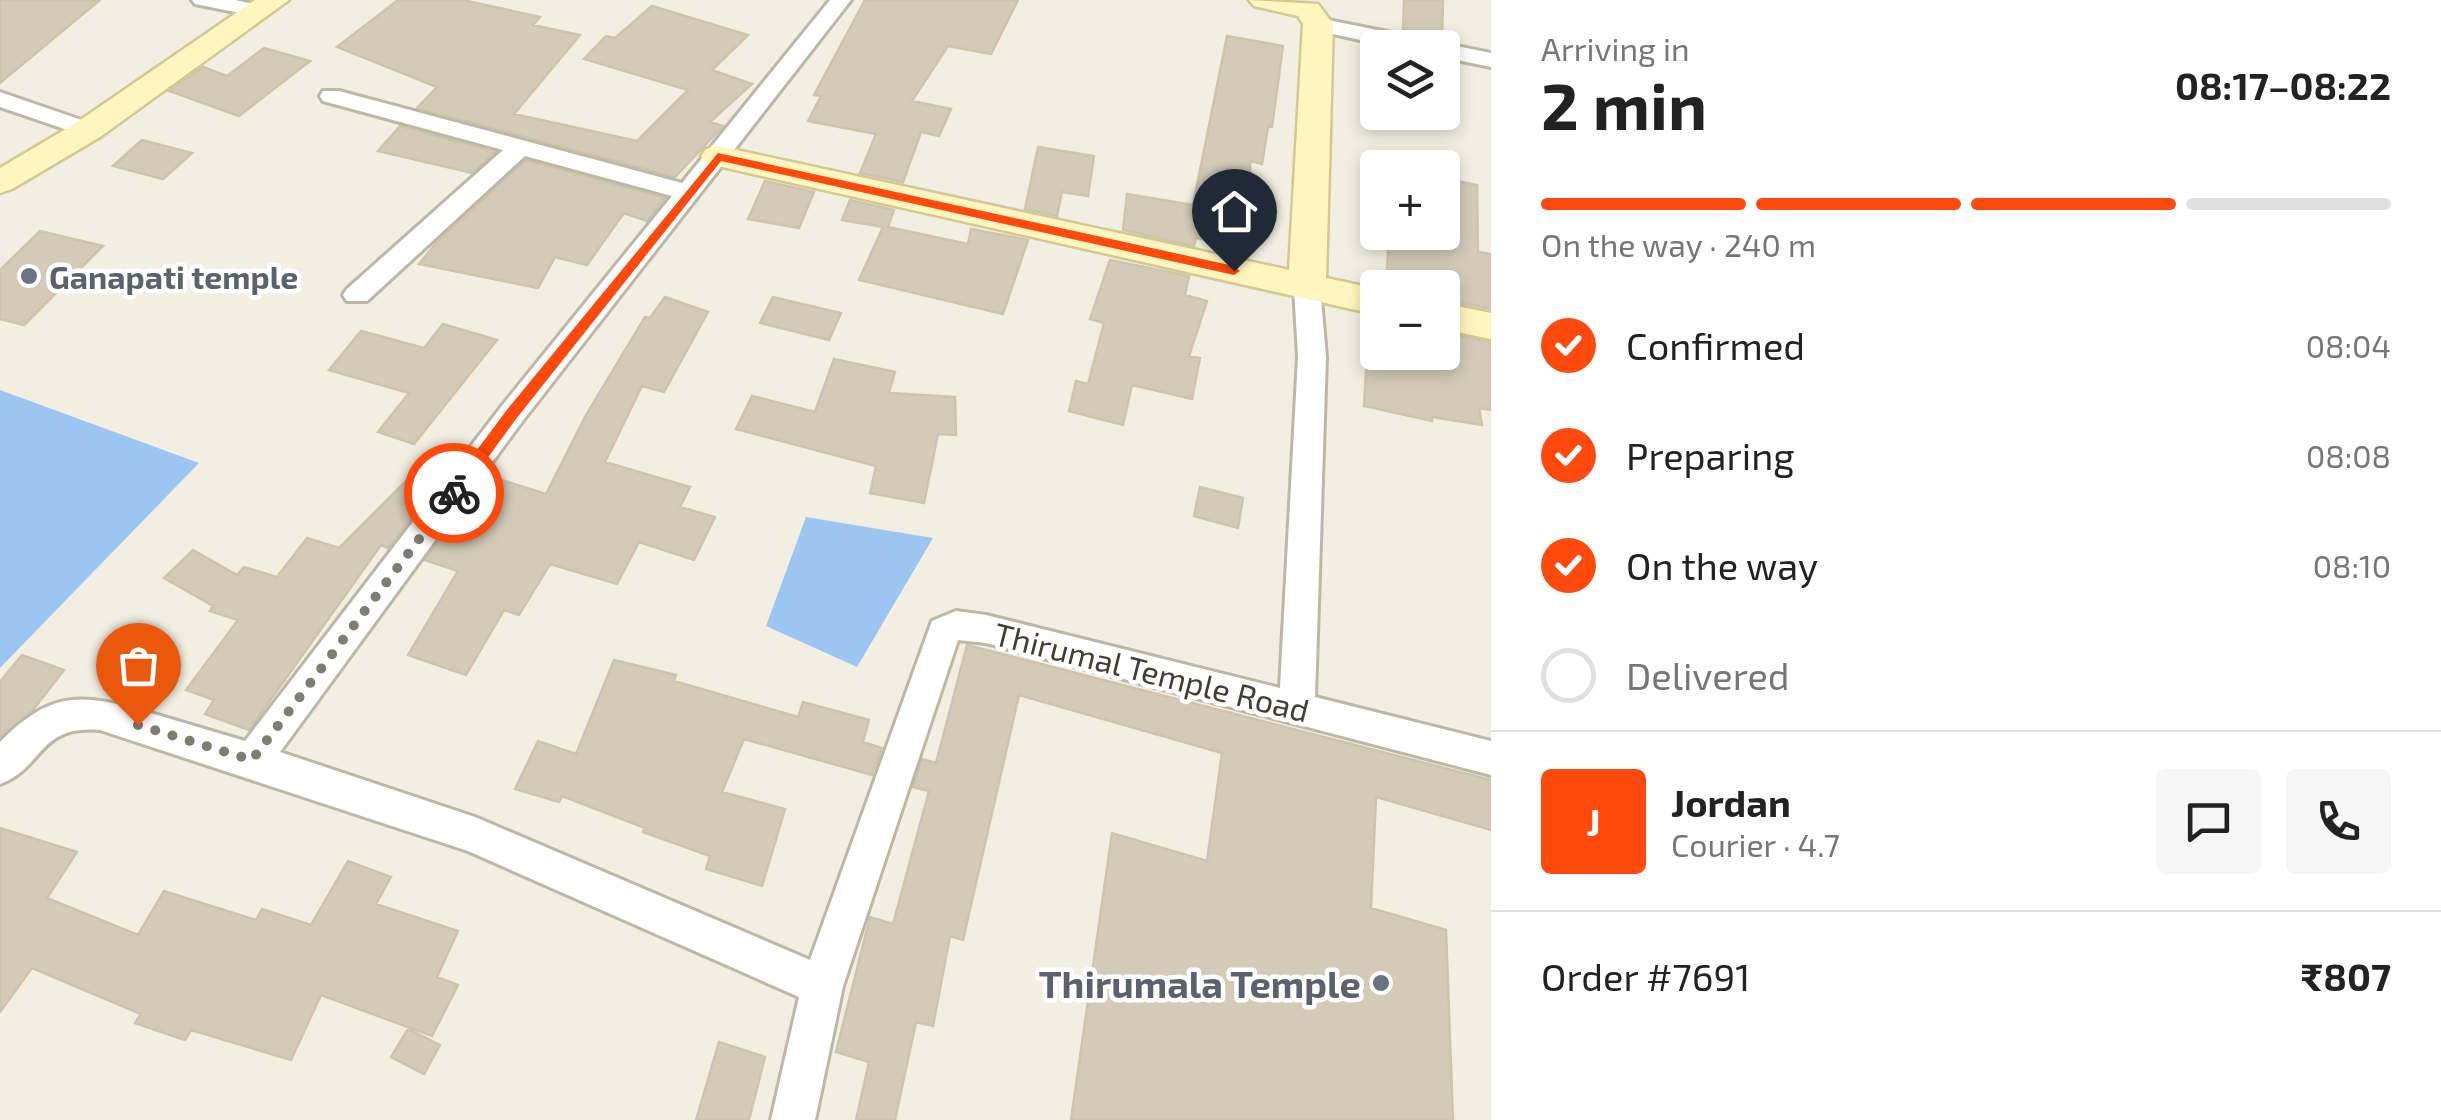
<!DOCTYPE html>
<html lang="en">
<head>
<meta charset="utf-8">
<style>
	body { margin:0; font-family:"Exo 2",sans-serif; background:#f6f6f6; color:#222; height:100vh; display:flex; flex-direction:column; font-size:38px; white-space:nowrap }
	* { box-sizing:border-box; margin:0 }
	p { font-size:32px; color:#767676 }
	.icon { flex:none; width:55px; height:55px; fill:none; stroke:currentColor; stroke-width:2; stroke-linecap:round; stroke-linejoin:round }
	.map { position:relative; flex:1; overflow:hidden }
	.side { display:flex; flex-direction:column; background:#fff; width:950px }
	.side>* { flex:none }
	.fabs { position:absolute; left:1360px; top:30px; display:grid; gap:20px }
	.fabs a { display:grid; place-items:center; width:100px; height:100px; border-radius:10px; background:#fff; box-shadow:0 5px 15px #0003; font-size:50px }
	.pin { position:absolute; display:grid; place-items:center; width:85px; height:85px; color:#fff; margin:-102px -42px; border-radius:50% 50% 50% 0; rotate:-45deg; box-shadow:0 0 10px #0007 }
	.pin .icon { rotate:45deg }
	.courier { position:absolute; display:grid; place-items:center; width:100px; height:100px; margin:-50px; border:8px solid #ff490d; border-radius:50%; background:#fff; color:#222; box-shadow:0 2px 12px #0007 }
	.head em { font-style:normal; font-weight:700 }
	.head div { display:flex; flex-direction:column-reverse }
	.head { display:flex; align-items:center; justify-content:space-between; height:170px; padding:0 50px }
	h1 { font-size:65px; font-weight:700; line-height:75px }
	.bar { display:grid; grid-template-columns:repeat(4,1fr); gap:15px 10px; align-content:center; height:120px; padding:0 50px }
	.bar i { height:12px; border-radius:8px; background:#e0e0e0 }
	.bar .selected { background:#ff490d }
	.bar p { grid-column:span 4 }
	.line { display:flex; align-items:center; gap:25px; padding:0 50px; border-top:2px solid #e0e0e0 }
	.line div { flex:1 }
	.round { display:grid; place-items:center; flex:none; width:105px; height:105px; border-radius:10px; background:#f6f6f6 }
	ol { padding:0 50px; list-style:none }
	li { display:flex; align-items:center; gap:30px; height:110px }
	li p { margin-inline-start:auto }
	li .icon { padding:10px; border-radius:50%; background:#ff490d; color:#fff; stroke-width:4 }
	li:last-child { color:#767676 }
	li i { width:55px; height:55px; border:5px solid #e0e0e0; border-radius:50% }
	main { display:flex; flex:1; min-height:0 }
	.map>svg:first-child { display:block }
	.water { fill:#9cc6f1 }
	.building { fill:#d3cbb8; stroke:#cec4ab; stroke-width:2.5 }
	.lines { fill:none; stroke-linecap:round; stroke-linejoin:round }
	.street-casing { stroke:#bdb7a5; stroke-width:6 }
	.secondary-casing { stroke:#d3c891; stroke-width:5 }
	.street { fill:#fff; fill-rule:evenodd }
	.secondary { fill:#fff6bf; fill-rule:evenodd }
	.route { fill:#ff490d }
	.done { stroke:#807c70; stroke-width:10; stroke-dasharray:0 18 }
	.worship-dot { fill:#6b7280; stroke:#fff; stroke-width:4 }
	.labels { text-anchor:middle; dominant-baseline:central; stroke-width:9; stroke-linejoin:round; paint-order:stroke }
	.worship-label { font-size:32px; font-weight:bold; fill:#5b616d; stroke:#fff; text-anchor:start }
	.street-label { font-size:32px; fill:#433e33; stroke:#fff }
	.near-worship-label { font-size:38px; font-weight:bold; fill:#5b616d; stroke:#fff; text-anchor:end }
</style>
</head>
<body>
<main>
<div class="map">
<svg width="1491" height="1120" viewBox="0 0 1491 1120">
	<rect width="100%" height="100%" fill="#f2efe2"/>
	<!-- water -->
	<path class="water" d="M0,390L199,463L0,668Z
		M806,517L933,538L857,667L766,626Z"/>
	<!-- building -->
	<path class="building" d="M0,0H100L0,83Z
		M398,0H463L540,17L533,25L580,35L514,114L637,141L688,90L584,59L606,36L615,38L652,6L748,35L712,70L752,84L710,122L723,126L675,177L417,108L437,87L337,47Z
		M865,0H1018L991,54L948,46L912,101L951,109L939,136L921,132L903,182L860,173L876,134L808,121L821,96L814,95Z
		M1404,0H1443L1442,36L1403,30Z
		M1227,36L1283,46L1272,127L1268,126L1262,164L1250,161L1249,246L1196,238L1194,246L1123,230L1127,194L1193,205Z
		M264,48L310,61L239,116L169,91L203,67L227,76Z
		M400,126L495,152L472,173L378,151Z
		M142,140L192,153L163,179L113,166Z
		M1038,147L1094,156L1088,196L1062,192L1057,216L1025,209Z
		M526,160L665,198L647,221L624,213L587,265L555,257L538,288L419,264L437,242Z
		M1442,178L1477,185L1478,252L1491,254V309L1450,301L1448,288H1386L1389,232H1442Z
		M765,181L814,192L799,228L748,219Z
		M850,200L894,210L888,227L968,244L971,229L1028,240L1003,314L859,280L883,227L842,220Z
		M40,231L103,246L24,325L0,319V270Z
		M1110,260L1189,276L1185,295L1207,301L1189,356L1200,358L1192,399L1132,385L1123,425L1069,411L1076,381L1088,384L1104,323L1090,319Z
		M665,297L708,312L664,392L642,386L605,462L690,487L680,507L715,517L694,560L639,542L617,584L550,564L519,615L504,610L466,675L408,655L458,571L425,560L489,476L546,494L586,415L645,317L650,318Z
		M773,297L841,313L829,340L760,323Z
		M443,324L497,340L414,444L378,432L409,393L329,370L361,331L424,348Z
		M1453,335L1491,342V410L1479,408L1482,425L1432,417V421L1364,406L1367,352H1455Z
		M834,359L895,372L889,393L955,397L956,435L938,434L924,503L870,493L876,466L736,429L752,396L815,412Z
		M409,478L428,496L388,548L381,545L249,730L205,714L214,700L186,690L238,620L210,611L213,606L164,578L193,550L237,575L244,567L277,577L307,538L339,548Z
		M1200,487L1243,498L1238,528L1194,516Z
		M967,645L1491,780V830L1376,797L1371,908L1446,930L1453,1120H1071L1112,833L1207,861L1222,753L1019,695L963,940L950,936L933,1026L916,1022L895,1120H856L869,1062L836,1052L870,917L893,924L929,791L913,787L922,759L936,763Z
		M22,655L64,670L32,711L0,737V682Z
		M614,660L676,675L674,681L798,717L803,702L869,720L863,742L882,748L872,775L744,739L722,792L785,809L762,886L706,869L710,856L643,832L645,828L562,796L559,802L515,789L538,741L576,754Z
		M0,828L77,852L47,898L138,935L164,891L256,920L262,909L311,925L348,861L391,877L376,904L458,931L437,977L458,985L432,1036L321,995L291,1060L191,1030L185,1040L135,1023L141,1014L32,968L0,1012Z
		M408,1029L440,1045L424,1074L391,1057Z
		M719,1042L765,1057L749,1120H696Z"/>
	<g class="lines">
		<!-- street casing -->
		<g class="street-casing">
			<path id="street" d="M192,0H235L267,7L271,11L260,17L195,4Z
				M830,0H851L521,423L280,752L475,817L810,960L932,621L956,611L986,615L1280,688L1298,357L1294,287L1298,281H1316L1320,287L1326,357L1315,697L1491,741V775L986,643L958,640L843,986L815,1120H771L799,997L468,851L100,730C37,725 45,767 0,784V742C51,690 82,693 147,712C180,722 212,731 245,741L501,407L672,196L525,156L367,301H347L343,295L347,289L503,150L323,101L320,96L323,91H339L682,183Z
				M1318,18L1491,53V67L1442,57V48H1397L1310,29L1307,24Z
				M0,92L96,125L100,130L88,137L0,107Z"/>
		</g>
		<!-- secondary casing -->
		<g class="secondary-casing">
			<path id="secondary" d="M255,0H289L100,137L12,189L0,193V168L76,123Z
				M1249,0L1318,4L1333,24L1326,278L1378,289V315L718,166L706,163L701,156L706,149L718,146L1289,270L1303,24L1298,16L1254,6Z
				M1442,303L1491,313V339L1442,329Z"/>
		</g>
		<!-- street -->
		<use href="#street" class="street"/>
		<!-- secondary -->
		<use href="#secondary" class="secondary"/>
	</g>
	<!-- route -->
	<path class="route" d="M718,153L1234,266L1240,271L1234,275L721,161L516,419L459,497H448V489L506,411Z"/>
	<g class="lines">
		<!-- done -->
		<path class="done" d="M138,725L252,760L454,493"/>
	</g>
	<!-- markers -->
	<g class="worship-dot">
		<circle cx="29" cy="276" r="10"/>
		<circle cx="1381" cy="983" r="10"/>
	</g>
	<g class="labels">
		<!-- worship labels -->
		<g class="worship-label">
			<text x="49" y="276">Ganapati temple</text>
		</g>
		<!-- street labels -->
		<g class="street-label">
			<text transform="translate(1152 671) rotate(14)">Thirumal Temple Road</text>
		</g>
		<!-- near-worship labels -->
		<g class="near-worship-label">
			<text x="1361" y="983">Thirumala Temple</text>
		</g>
	</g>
</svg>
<div class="fabs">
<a><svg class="icon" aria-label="layers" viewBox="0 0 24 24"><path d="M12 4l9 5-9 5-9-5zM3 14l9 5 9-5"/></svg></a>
<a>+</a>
<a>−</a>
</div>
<div class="pin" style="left:138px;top:725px;background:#ea580c"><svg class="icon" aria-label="bag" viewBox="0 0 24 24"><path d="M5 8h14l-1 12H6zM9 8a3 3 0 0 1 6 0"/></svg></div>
<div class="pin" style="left:1234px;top:271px;background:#1f2937"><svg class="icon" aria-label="home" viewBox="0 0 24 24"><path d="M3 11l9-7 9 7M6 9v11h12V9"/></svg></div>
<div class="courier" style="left:454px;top:493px"><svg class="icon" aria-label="bike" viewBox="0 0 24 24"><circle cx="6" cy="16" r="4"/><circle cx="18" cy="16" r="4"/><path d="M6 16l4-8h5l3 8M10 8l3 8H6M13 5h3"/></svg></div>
</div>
<section class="side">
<div class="head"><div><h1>2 min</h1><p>Arriving in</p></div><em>08:17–08:22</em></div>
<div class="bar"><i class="selected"></i><i class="selected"></i><i class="selected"></i><i></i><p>On the way · 240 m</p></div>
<ol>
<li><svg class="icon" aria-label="check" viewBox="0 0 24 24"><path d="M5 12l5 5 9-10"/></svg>Confirmed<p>08:04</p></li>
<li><svg class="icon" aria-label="check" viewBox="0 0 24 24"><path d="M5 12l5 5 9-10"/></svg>Preparing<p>08:08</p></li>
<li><svg class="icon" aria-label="check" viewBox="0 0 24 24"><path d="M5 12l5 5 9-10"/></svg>On the way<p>08:10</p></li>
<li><i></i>Delivered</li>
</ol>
<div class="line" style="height:180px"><b class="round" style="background:#ff490d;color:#fff">J</b><div><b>Jordan</b><p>Courier · 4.7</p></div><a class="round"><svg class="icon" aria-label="chat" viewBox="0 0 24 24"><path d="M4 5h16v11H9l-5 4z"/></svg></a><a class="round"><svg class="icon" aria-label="phone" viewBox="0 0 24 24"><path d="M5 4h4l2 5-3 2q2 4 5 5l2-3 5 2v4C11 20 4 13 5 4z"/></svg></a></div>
<div class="line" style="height:130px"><div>Order #7691</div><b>₹807</b></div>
</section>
</main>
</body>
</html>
